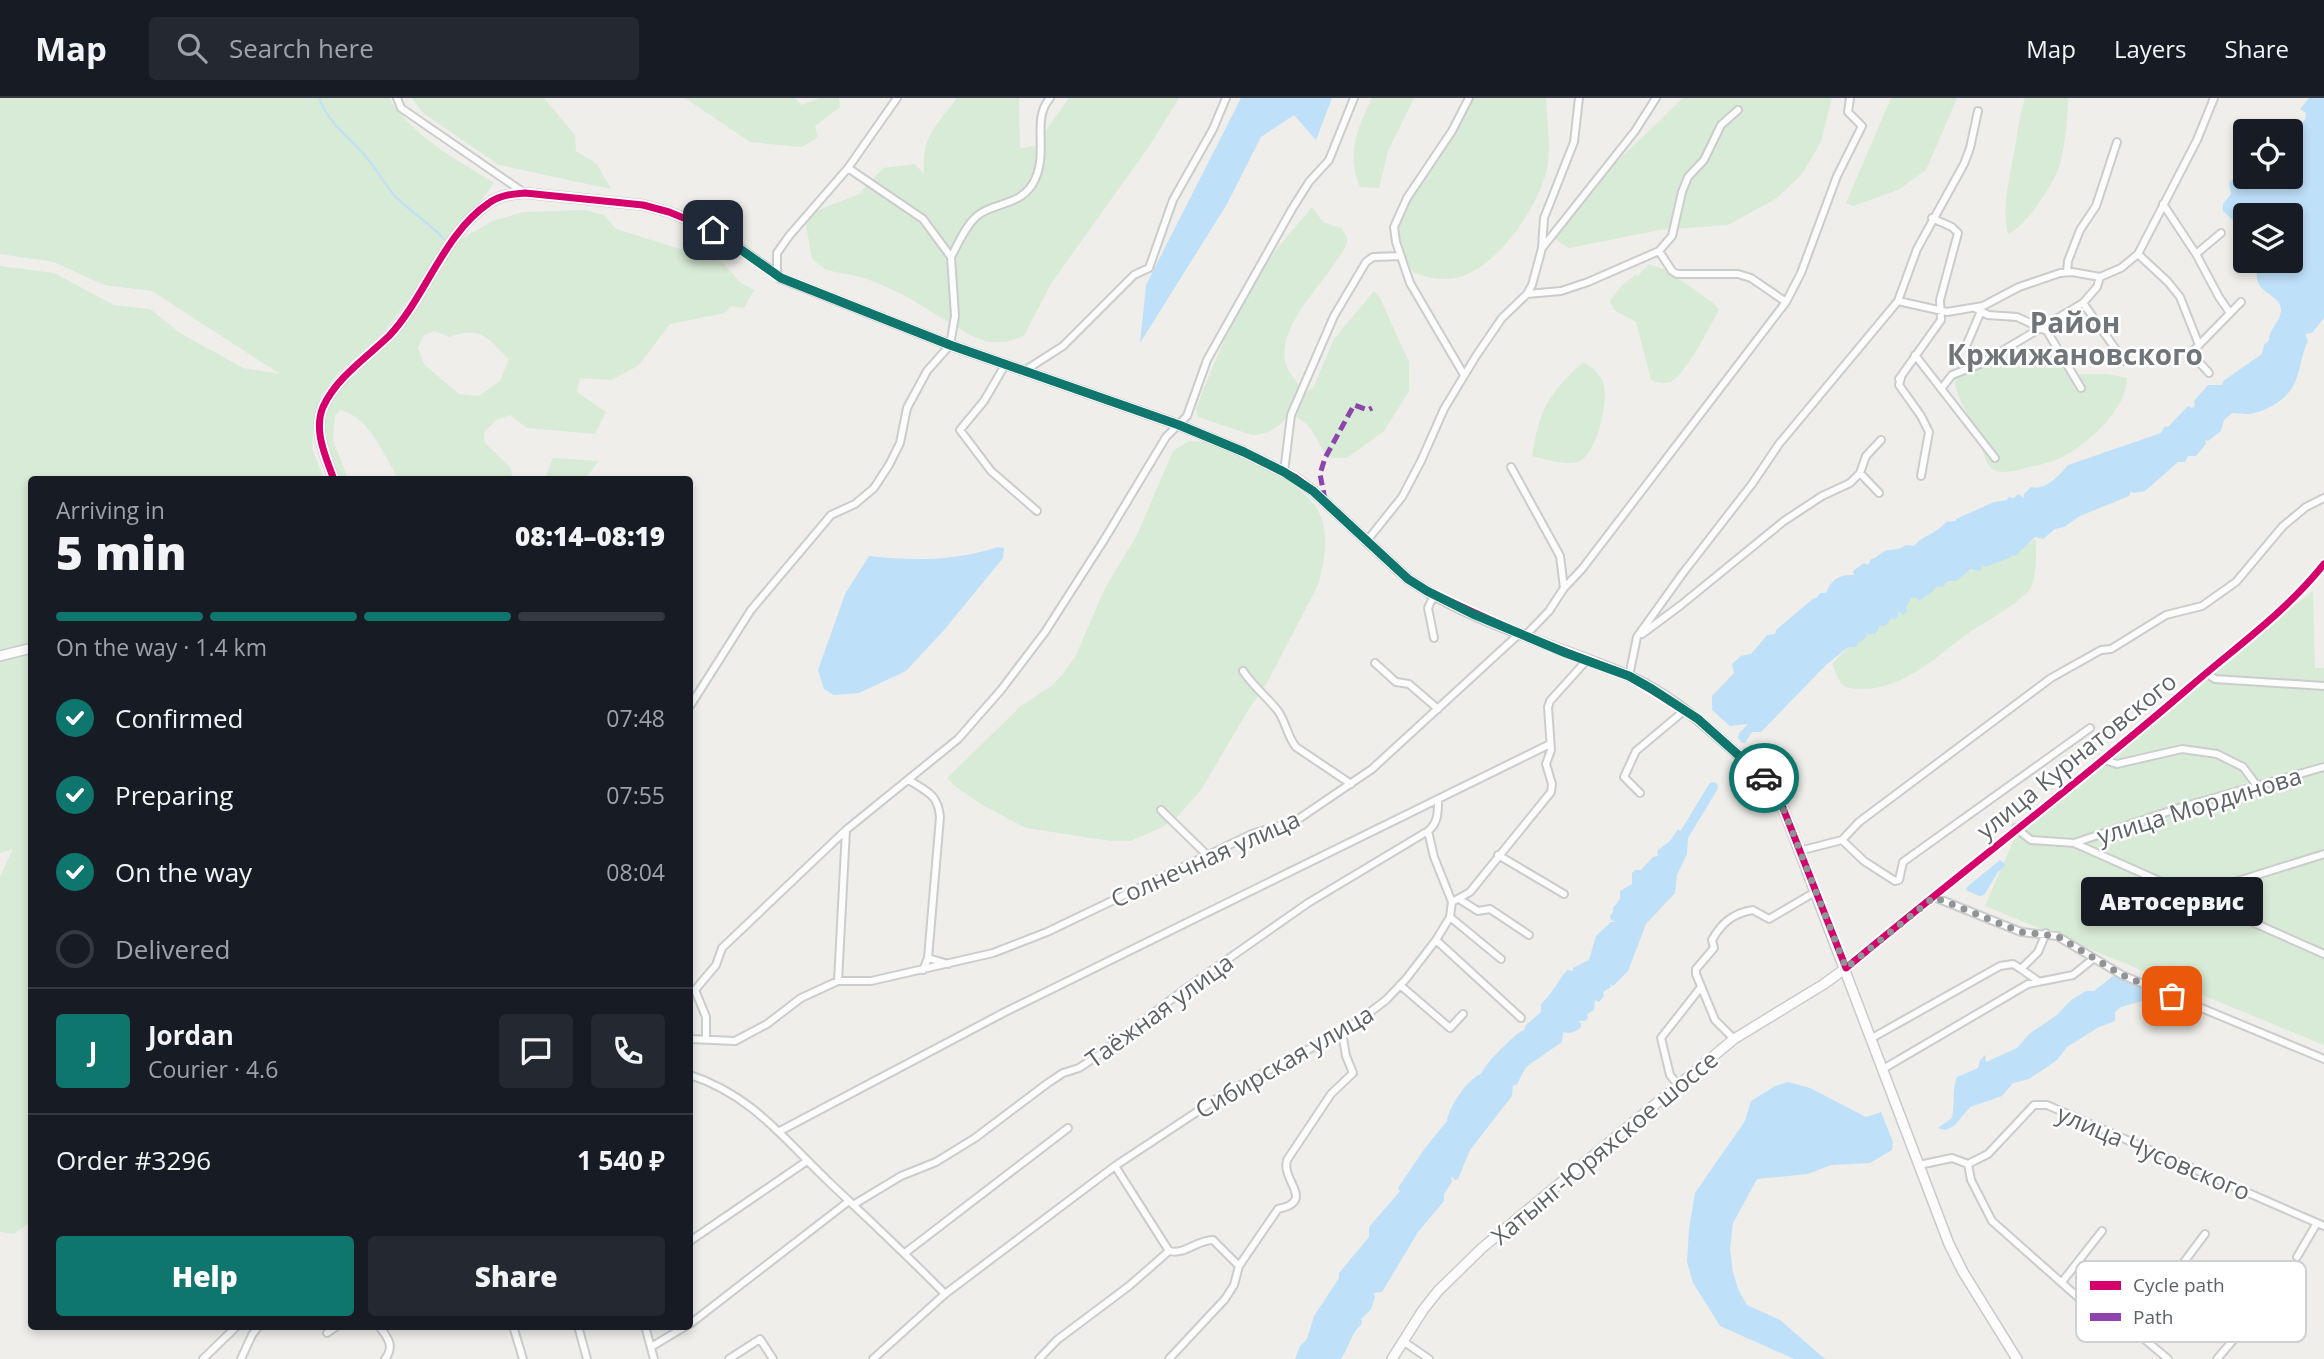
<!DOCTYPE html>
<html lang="en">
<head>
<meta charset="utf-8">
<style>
	body { margin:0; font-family:"Open Sans",sans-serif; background:#242831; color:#f1f3f6; height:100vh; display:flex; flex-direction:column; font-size:26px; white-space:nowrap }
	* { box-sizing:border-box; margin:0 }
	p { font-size:23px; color:#9ea1a6 }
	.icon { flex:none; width:38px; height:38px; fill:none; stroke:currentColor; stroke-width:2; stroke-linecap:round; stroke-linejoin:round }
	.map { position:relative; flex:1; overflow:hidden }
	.side { position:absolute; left:28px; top:378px; width:665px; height:854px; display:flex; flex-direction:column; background:#171b24; border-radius:7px; box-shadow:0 4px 10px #0003 }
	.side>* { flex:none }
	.controls { position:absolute; left:2233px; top:21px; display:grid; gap:14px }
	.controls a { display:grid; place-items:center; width:70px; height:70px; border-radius:7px; background:#171b24; box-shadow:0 4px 10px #0003; font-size:35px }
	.pin { position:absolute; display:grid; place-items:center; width:60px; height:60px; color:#fff; margin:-30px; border-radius:14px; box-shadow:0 4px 10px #0006 }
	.courier { position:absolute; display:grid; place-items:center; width:70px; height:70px; margin:-35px; border:5px solid #0f766e; border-radius:50%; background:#fff; color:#222; box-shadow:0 2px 9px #0007 }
	.bubble { position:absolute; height:49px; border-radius:7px; background:#171b24; box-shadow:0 4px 10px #0003; font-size:23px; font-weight:800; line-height:49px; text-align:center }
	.headline em { font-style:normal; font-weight:800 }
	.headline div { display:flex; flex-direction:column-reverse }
	.headline { display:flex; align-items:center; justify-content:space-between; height:119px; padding:0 28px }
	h1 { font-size:46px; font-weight:800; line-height:52px }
	.bar { display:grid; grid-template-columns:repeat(4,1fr); gap:10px 7px; align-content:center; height:84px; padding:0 28px }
	.bar i { height:9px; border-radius:5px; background:#363941 }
	.bar .selected { background:#0f766e }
	.bar p { grid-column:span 4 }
	.line { display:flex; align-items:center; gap:18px; padding:0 28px; border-top:2px solid #363941 }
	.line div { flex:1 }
	.round { display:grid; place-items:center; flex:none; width:74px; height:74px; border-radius:7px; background:#242831 }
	ol { padding:0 28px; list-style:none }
	li { display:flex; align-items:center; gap:21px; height:77px }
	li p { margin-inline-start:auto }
	li .icon { padding:7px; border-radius:50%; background:#0f766e; color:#fff; stroke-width:4 }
	li:last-child { color:#9ea1a6 }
	li i { width:38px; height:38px; border:4px solid #363941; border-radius:50% }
	.cta { display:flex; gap:14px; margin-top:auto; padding:14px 28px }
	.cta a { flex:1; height:80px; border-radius:7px; background:#0f766e; color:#fff; font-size:28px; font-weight:800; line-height:80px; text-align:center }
	.cta a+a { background:#242831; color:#f1f3f6 }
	header { display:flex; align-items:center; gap:42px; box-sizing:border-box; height:98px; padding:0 35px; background:#171b24; border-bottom:2px solid #363941 }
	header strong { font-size:33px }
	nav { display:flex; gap:38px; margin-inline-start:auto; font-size:24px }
	.search { width:490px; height:63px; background:#242831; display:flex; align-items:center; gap:18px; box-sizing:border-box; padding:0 24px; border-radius:7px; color:#9ea1a6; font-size:26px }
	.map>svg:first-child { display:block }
	.green { fill:#d8ebd6; fill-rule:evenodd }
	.water { fill:#bfe0f9 }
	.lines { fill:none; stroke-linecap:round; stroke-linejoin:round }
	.stream { stroke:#bfe0f9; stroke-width:2 }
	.river { stroke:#bfe0f9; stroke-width:10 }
	.street-casing { stroke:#cbcccc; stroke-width:10 }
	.secondary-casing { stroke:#cacacb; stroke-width:12 }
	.street { stroke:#fdfcfc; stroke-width:6 }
	.secondary { stroke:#fdfcfc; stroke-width:9 }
	.quiet { stroke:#8e44ad; stroke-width:5; stroke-dasharray:10 5; stroke-linecap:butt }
	.cycleway-casing { stroke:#fff; stroke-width:11 }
	.cycleway { stroke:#d6006c; stroke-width:7 }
	.done { stroke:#919496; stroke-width:7; stroke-dasharray:0 12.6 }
	.route { stroke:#0f766e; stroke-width:9 }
	.labels { text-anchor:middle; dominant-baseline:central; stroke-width:5; stroke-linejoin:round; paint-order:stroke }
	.street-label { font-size:24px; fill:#5f6368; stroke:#fff }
	.quarter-label { font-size:28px; font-weight:bold; fill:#70757a; stroke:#fff }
	.key { fill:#fff; stroke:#cfd0d2; stroke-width:2 }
	.key-label { font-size:19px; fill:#5f6368 }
</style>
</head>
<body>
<header>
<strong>Map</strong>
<div class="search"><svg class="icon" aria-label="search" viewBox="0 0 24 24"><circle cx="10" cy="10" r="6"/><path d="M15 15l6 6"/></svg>Search here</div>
<nav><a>Map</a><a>Layers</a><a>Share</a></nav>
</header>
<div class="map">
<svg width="2324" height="1261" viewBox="0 0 2324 1261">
	<rect width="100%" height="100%" fill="#efeeea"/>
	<!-- green -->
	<path class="green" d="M0,0H389C413,39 456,61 494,85L384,234L336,277L322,296L314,321L312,350L324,381L32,382L31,546L0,554V168L54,175L114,207L150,211L180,235L243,270L280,276L152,193L104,187L54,164L0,156Z
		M412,0H544L575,37L576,53L597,66L611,91L499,67L423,15Z
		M685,0H795L802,7L820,0H839L840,9L815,28L818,39L802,49L750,44Z
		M957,0H1019L1020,50L1035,48L1069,0H1179L1150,47L1050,187L1024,238L1006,244H987L970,237L902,196L865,180L826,172L812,161L806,127L814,114L859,96L883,70L915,66L924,76C922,36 935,30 957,0Z
		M1372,0H1414L1388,53L1379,90L1360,89C1346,56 1357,31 1372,0Z
		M1474,0H1546C1547,24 1552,52 1546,75C1535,113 1496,172 1455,180C1440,183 1426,179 1413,174C1408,164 1399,152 1397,140C1392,118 1459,24 1474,0Z
		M1683,0H1832L1821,44L1802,76L1777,100L1728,127L1659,132L1569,150L1555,141L1584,95Z
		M1891,0H1957L1926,72L1898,92L1853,108L1846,105Z
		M2025,0H2068C2068,21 2065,46 2060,66C2055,84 2025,130 2008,136C2002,112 2008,88 2012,65C2017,43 2018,22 2025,0Z
		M1312,109L1323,124L1341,130C1344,135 1348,138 1347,144C1346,151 1340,157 1336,163C1319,191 1279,227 1285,263C1287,274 1299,286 1305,295L1313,290L1334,241L1374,193L1380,200L1409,264V293L1384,333L1347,360H1329C1315,344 1312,320 1289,318C1278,329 1268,337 1252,337L1198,319L1196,311C1215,261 1236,213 1264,168C1278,147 1297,128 1312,109Z
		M585,112L604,117L616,131L722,164L741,185L754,192L744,210L731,208L725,215L670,226L638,268L611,282L580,280L577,294L606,314L595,336L527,330L510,317L496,322L484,335L485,345L510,369L513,381H398C385,358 370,320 341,312L335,318L333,342L348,381H339L324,340L325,320L334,298L394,236L460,142L492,123L524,114ZM434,233L449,239C481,227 487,240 509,261L500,283L479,298L459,296L424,266L418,250L424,237Z
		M1649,166L1666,172L1713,205L1719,212C1709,229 1688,273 1672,283C1665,287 1658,285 1651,282L1636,224L1614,212L1610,203L1622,187L1637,176V179Z
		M1981,250L2054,258L2065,268L2069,276H2108L2127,280C2127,310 2091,343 2066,357C2054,364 2039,367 2025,370C2016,373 2003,376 1994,372C1984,367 1983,348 1979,339C1965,304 1931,274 1981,250Z
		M1583,264C1591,268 1598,274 1602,282C1611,299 1597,354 1580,363C1569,369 1544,361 1532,358C1540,310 1548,297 1583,264Z
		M1189,343C1202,343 1214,345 1226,349C1254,360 1311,390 1321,419C1329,441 1324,469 1317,489L1267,585L1247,614L1201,692L1177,719L1161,730L1130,743H1111L1026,730L984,708L957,690L947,680L1021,608L1051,588L1063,576L1076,557L1105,490L1137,437L1173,353Z
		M553,360L599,363L585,381H545Z
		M2036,441C2036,455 2037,476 2031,489C2023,503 1985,524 1970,534C1937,557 1906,591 1862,591C1858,591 1851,591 1846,589C1838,585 1836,574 1832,566L1881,515Z
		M2313,493L2315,570H2324V947L1985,808L2015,739L2208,573Z
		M31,554L32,1123L14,1136L0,1134V779L13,751L0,755V562Z"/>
	<!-- water -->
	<path class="water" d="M1241,0H1332L1316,42L1294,17L1261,39L1227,106L1140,245L1146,187Z
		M2309,0H2324V220L2312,235L2305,236L2308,243C2301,257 2301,272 2294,286C2288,300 2269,312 2254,315C2248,317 2239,315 2232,315L2224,322L2221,333L2208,343L2205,342L2206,346L2196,358H2188L2185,364H2178L2145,393L2133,395L2131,393L2129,398L2080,418L2064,429L2055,431L2043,441L2035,439L2015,458L2011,457V459L1986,469L1981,466L1982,470L1979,473L1971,471L1956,483H1948L1943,489L1937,488L1932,494L1919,503L1917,500H1911L1906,510L1908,513L1903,517L1898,513V519L1894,522L1892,520L1885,528L1880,527L1875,537L1874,535L1869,537L1866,534L1867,539L1858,545L1856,549H1848L1826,567L1761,634H1752L1745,645H1742L1738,640L1739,635L1748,626L1730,628L1712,612V598L1734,575L1732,566L1741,558L1751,556L1767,537L1775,536L1776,532L1814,500H1817L1820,495H1826C1831,482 1839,476 1854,477L1853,473L1864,465L1868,467L1871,461C1878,460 1878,456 1885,453C1893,450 1896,454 1906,447L1914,448C1924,436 1934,438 1946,424L1956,423V421L1994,404L2007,402L2008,399L2014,400L2018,396L2024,400V396L2031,389C2045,393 2059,378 2068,367L2161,335L2165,328L2168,329L2188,308L2192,310L2195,308L2194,303L2208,287H2222L2223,283L2262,256L2264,247L2269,242C2269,231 2280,224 2281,213C2282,201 2266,196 2260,188C2255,181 2259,174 2252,163H2291V117H2245V149L2241,130L2223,113V106L2231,96L2229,85L2245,68V79H2291V49L2296,52L2299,27L2305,22L2306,15L2300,11Z
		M998,449L1004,450L1003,460L944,532L906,573L859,595L834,597L824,591L818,572L845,496L869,458C912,463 956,463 998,449Z
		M1678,731L1688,739L1687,756L1677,777L1675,795L1646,826L1628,873L1613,888L1610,886L1611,889L1603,894L1604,898L1599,904L1595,902L1594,912L1587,916L1588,920L1585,923H1578L1581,925V929C1576,934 1570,936 1563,934L1562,944L1526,969L1517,986L1513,988L1512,998L1470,1052L1458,1081L1455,1082L1451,1078L1452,1084L1444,1096V1103L1418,1134L1382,1194L1374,1195L1375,1199L1371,1211L1361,1221L1362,1226C1351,1235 1349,1249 1341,1261H1295L1300,1248L1307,1241L1314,1218L1339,1180V1175L1369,1139V1129L1400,1093L1398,1090L1425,1050L1447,1023C1448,1010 1468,980 1481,976C1483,968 1516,934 1524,932L1526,927L1541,914V906C1553,895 1557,884 1567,872L1573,873V870L1589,862L1596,838L1611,824H1616L1611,822L1610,818L1613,814V810L1620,801V793L1632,786V775L1635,772H1641L1653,759L1658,758L1657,753L1670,743Z
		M2000,762L2006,767L1998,774L1984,797L1979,798L1966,792L1967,789Z
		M2113,878L2148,891L2153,900L2121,909L2115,914V923L2099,929L2067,949L2057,962L2029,981L2013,985L2002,998L1970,1009L1954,1028L1946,1032L1938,1030L1952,1020C1955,1007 1952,990 1957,979L1978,970L1980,962L1985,957L1986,964L2017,950L2029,936L2057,917L2071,902L2086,893H2094Z
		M1788,984L1810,990L1866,1019L1881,1014L1893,1044L1892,1052L1870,1065L1831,1067L1808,1076L1757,1081L1733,1125L1730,1151L1733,1174L1738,1191L1747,1207L1780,1222L1825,1261H1794L1720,1228L1693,1185L1687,1164L1689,1131L1695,1095L1745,1023L1751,1003L1775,988Z"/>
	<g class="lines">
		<!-- stream -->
		<path class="stream" d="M319,0C327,24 350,40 366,59C377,71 384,86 395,98C410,114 429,124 444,141"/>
		<!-- river -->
		<path class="river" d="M1678,747L1713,689"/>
		<!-- street casing -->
		<g class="street-casing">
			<path id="street" d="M397,0L401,10L523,94
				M2163,106L2196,156L2219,199L2230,215
				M1543,149L1635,33L1656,0
				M1659,153L1672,138L1682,94L1688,79L1704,62L1721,27L1738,12
				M2138,156L2168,184L2180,199L2199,247
				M2196,156L2221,135
				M951,159C958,146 966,127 977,118C993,104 1017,109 1032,87C1051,56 1030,23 1050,0
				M2067,174L2068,163L2080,132L2096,108L2117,44
				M777,178V155L789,138L848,70L897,0
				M1527,196L1561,193L1588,184L1659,153L1672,173L1677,176H1738L1751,180L1786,204
				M1898,203L1947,214L1983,208L2019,189L2060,175L2072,174L2100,179L2121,170L2138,156L2197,42L2214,0
				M2083,205L2124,263
				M1975,210L1988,217L2017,219L2047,233L2081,290
				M1967,246L1981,213
				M1915,257L1995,360
				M1005,267L984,303L960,332L991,373L1037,413
				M1024,273L1063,248L1134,177L1149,170L1173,102L1213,31L1226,0
				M2209,275L2192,256L2194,252L2241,204
				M1464,277L1410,185L1396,144L1394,129L1407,100L1452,33L1469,0
				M1901,280L1899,287L1921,318L1929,334L1921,378
				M1899,281L1941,222L1940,202L1958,135L1952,129L1932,120
				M1941,291L1952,277L1980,266L2083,205L2097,189L2100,179
				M1511,369L1560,458L1564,490L1549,513L1525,538
				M1284,374L1291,317L1334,218L1366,164L1373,159L1401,158
				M1860,375L1879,395
				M1366,444L1402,399L1421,363L1444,311L1476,258L1502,220L1527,196L1532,187L1542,150L1544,120L1574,44L1579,0
				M1564,490L1582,471L1786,204L1801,175L1837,78L1862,28L1848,14L1850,0
				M1642,536L1681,507L1784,423L1822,398L1850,385L1860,375L1866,358L1881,342
				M1434,540L1428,510L1434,497
				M1375,565L1396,584L1409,586L1438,611
				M1243,573C1253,588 1267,599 1278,613C1286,624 1287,638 1296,649L1351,686
				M2206,575L2215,581L2324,588
				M1629,578L1637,539L1683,475L1752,386L1779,346L1898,203L1917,151L1964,66L1970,50L1978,13
				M690,608L751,512L831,417L855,406L874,390L889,367L900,345L907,310L927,273L950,247L955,218L951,159L923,121L848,70
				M2105,662L2117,666L2182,651L2217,656L2243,669L2258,689
				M909,682C927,694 938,696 940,719L928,860L923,872
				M1640,695L1624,679L1636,653L1685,612
				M1161,712L1206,756
				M2016,730L2031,742L2074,745L2324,856
				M1428,733L1434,759L1452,804
				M1842,742L1864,763L1895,783L1899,782L1903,764L2090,630
				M2074,745L2182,709L2324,669
				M1799,753L1842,742L1859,724L2051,580L2101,552L2111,551L2166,517L2202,508L2236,484L2283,428L2306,409L2324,400
				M1498,757L1564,796
				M2193,797L2324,756
				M1934,799L2021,834L2057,838L2122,877L2324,961
				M1459,801L1478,813L1490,811L1529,837
				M1450,819L1501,861
				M1436,842L1521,920
				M928,860L948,866
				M1846,870C1960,775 2079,685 2191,588C2236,549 2287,513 2324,466
				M2021,871L2038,883
				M838,883L846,732
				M1400,887L1450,930L1463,916
				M706,940V919L695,892L716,867L722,850L846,732L958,641L1001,592L1045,534L1104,442L1166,339L1187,318L1207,262L1292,111L1309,84L1329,62L1354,0
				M1872,940L2000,868L2013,866L2021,871L2038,854L2046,835
				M690,941L735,943L767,926L801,900L838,883H871L993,855L1047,834L1252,736L1297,722L1372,671L1519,536
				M1734,941L1715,922L1696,876V871L1714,850L1712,842C1722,824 1734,815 1753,812L1769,821L1815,794
				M1883,971L2028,886L2073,877L2093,861
				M690,977C752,997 784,1041 829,1084C868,1121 907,1157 945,1196
				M1678,987L1670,977L1661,940L1701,889
				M780,1033L1005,914L1550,646
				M1968,1066L1971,1082L1992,1123L2089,1209L2119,1231L2128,1235H2137L2168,1261
				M1919,1067L1952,1060L1968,1066L1988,1056L2034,1007H2047L2324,1128
				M1115,1068L1169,1153
				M853,1107L901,1078L936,1064L975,1040L1048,985L1063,975L1079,970L1100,956L1181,894L1308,805L1428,733C1438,725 1438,715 1438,703
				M690,1143L807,1063
				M905,1155L1068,1030
				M2297,1159L2317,1125
				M2062,1184L2102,1133
				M690,1226L849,1103
				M379,1228C388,1240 395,1248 385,1261
				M513,1228L523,1261
				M578,1228L587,1261
				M645,1228L654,1261
				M327,1235L337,1228
				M2128,1235L2136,1228L2205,1136
				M1403,1243L1429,1261
				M651,1249L686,1228
				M203,1261L237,1228
				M241,1261L252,1237L259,1228
				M729,1261L760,1241L773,1261
				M873,1261L945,1196L1115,1068L1227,994L1342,934L1369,915L1386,902L1406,881L1436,842L1450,819L1452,804L1470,794L1551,694L1552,686L1546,666L1551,652L1548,609L1550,603L1586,563
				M1039,1261L1057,1242L1129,1188L1169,1153C1186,1157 1196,1142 1213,1142L1239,1168
				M1169,1261L1225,1201L1234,1187L1239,1168L1278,1111C1316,1103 1281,1083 1287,1062L1331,996L1353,975L1346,958L1342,934
				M2217,1261L2288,1178"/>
		</g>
		<!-- secondary casing -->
		<g class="secondary-casing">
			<path id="secondary" d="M334,382C326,359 313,333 323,309C336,280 367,259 389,238C425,200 444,135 489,105C500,97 512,96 525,95L643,107L669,114L713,132L781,180L950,247L1179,327L1244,354L1296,380L1313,393L1408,481C1474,526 1554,546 1627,577C1664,593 1697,620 1727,647C1750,667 1768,684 1783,710L1949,1146L1963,1174L2017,1261
				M0,558L32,550
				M1392,1261L1423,1212L1438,1193L1482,1150L1734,941L1824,886L1846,870"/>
		</g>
		<!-- street -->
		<use href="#street" class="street"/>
		<!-- secondary -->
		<use href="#secondary" class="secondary"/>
		<!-- quiet -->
		<path class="quiet" d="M1325,402L1320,376L1325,360L1354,307L1368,312L1372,310"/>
		<!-- cycleway casing -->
		<g class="cycleway-casing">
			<path id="cycleway" d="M334,382C326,359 313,333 323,309C336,280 367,259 389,238C425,200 444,135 489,105C500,97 512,96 525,95L643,107L669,114L713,132L777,178L950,247L1179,327L1244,354L1296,380L1313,393L1408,481L1427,493L1525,538L1629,578L1698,621L1758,674L1783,710L1846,870C1960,775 2079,685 2191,588C2236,549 2287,513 2324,466"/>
		</g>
		<!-- cycleway -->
		<use href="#cycleway" class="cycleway"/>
	</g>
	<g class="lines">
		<!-- done -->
		<path class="done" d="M1764,680L1783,710L1846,870L1934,799L2021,834L2057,838L2122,877L2172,898"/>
		<!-- route -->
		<path class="route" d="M713,132L781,180L950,247L1179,327L1244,354L1284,374L1313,393L1408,481L1427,493L1473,516L1566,555L1629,578L1652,591L1698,621L1764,680"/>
	</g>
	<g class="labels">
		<!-- street labels -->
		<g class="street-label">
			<text transform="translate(2076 657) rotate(-39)">улица Курнатовского</text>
			<text transform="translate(2199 707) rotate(-17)">улица Мординова</text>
			<text transform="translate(1205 760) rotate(-24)">Солнечная улица</text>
			<text transform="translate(1159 912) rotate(-36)">Таёжная улица</text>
			<text transform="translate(1284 963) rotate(-30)">Сибирская улица</text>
			<text transform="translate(1604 1049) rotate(-40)">Хатынг-Юряхское шоссе</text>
			<text transform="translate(2154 1054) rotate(23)">улица Чусовского</text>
		</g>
		<!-- quarter labels -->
		<g class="quarter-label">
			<text x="2075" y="224">Район<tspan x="2075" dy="32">Кржижановского</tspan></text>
		</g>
	</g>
	<!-- legend -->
	<rect x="2076" y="1163" width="230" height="81" rx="10" class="key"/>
	<rect x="2090" y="1183" width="31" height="9" fill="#d6006c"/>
	<rect x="2090" y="1215" width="31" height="8" fill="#8e44ad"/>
	<g class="key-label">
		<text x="2133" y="1194">Cycle path</text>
		<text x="2133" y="1226">Path</text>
	</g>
</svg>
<div class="controls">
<a><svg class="icon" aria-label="locate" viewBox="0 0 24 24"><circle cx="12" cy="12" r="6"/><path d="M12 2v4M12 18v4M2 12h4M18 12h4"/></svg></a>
<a><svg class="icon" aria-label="layers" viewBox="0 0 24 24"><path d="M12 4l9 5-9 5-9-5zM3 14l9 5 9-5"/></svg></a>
</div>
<div class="pin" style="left:2172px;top:898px;background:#ea580c"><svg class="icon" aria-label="bag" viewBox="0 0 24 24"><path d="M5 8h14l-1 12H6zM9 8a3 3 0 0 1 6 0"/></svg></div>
<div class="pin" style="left:713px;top:132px;background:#1f2937"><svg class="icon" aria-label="home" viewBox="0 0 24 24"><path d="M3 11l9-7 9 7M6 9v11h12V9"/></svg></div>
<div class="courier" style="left:1764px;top:680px"><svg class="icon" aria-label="car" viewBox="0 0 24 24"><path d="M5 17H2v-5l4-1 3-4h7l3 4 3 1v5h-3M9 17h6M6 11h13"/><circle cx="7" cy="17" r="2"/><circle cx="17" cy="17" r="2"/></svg></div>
<div class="bubble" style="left:2081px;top:779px;width:182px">Автосервис</div>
<section class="side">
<div class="headline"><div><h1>5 min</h1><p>Arriving in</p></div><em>08:14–08:19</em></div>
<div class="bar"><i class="selected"></i><i class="selected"></i><i class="selected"></i><i></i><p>On the way · 1.4 km</p></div>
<ol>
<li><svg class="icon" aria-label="check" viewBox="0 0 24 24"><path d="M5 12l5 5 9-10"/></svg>Confirmed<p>07:48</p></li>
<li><svg class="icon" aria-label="check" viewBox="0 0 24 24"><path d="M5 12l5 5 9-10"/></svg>Preparing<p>07:55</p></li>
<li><svg class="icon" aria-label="check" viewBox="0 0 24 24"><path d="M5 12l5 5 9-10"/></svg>On the way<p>08:04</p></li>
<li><i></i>Delivered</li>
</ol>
<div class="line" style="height:126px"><b class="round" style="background:#0f766e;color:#fff">J</b><div><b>Jordan</b><p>Courier · 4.6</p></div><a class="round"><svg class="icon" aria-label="chat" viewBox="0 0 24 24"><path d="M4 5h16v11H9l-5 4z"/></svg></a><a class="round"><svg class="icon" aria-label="phone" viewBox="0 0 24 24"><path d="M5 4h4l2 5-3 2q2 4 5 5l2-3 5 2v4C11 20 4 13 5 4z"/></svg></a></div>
<div class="line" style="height:91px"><div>Order #3296</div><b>1 540 ₽</b></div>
<div class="cta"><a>Help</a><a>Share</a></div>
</section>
</div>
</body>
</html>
